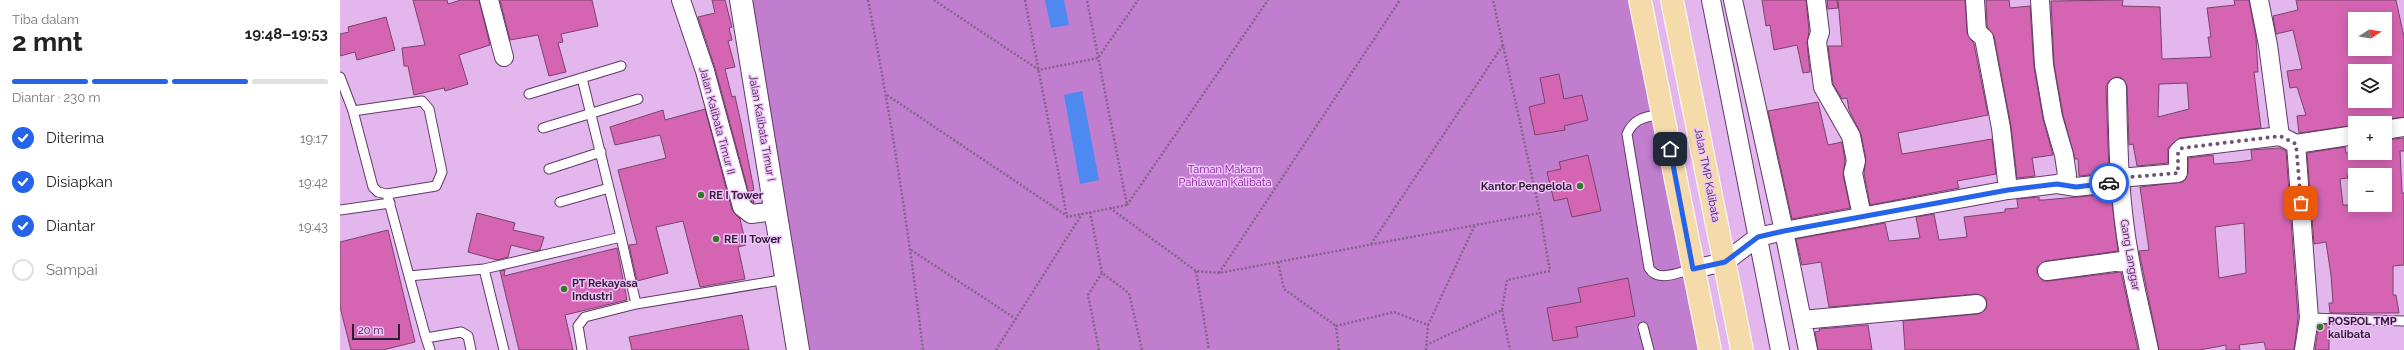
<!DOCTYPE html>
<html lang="id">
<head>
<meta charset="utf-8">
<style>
	body { margin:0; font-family:Raleway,sans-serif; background:#f2f2f2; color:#222; height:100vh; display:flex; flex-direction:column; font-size:15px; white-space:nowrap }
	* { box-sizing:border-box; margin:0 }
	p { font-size:13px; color:#767676 }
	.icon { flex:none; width:22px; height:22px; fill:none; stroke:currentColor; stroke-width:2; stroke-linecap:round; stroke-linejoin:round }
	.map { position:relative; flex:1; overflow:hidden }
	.side { display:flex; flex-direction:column; background:#fff; width:340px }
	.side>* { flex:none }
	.needle { width:26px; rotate:78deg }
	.controls { position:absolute; left:2008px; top:12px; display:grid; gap:8px }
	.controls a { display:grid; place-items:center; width:44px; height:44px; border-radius:0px; background:#fff; box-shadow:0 2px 10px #0003; font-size:20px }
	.scale { position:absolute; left:12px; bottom:10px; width:48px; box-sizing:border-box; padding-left:4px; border:2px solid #2f1e33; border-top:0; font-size:11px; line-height:14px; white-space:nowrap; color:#2f1e33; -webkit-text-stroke:3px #f1c3fb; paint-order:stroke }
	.pin { position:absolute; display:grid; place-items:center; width:34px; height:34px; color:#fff; margin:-17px; border-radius:8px; box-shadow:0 2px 6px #0006 }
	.courier { position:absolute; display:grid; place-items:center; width:40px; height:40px; margin:-20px; border:3px solid #2563eb; border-radius:50%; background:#fff; color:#222; box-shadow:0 1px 5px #0007 }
	.head em { font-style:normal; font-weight:700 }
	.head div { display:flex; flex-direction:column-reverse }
	.head { display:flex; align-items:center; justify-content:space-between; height:68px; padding:0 12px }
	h1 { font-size:26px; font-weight:700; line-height:30px }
	.bar { display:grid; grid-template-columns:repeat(4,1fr); gap:6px 4px; align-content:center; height:48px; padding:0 12px }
	.bar i { height:5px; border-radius:3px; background:#e0e0e0 }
	.bar .active { background:#2563eb }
	.bar p { grid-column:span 4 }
	ol { padding:0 12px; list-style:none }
	li { display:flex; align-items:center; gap:12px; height:44px }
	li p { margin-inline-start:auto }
	li .icon { padding:4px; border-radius:50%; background:#2563eb; color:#fff; stroke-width:4 }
	li:last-child { color:#767676 }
	li i { width:22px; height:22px; border:2px solid #e0e0e0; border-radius:50% }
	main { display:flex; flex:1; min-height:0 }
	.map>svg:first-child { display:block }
	.green { fill:#c17ecf }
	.water { fill:#4d89f0 }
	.building { fill:#d565b3; stroke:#7a4368; fill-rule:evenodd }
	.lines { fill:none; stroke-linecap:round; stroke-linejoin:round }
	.service-casing { stroke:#613a69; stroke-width:11 }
	.minor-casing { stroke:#613a69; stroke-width:20 }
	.tertiary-casing { stroke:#613a69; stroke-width:24 }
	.primary-casing { stroke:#fff; stroke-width:24 }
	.path { stroke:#84658a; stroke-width:2.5; stroke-dasharray:2 2; stroke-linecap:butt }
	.service { stroke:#fff; stroke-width:9 }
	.minor { stroke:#fff; stroke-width:18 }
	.tertiary { stroke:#fff; stroke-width:22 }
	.primary { stroke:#f5daaa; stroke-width:22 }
	.done { stroke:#6e5374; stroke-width:4; stroke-dasharray:0 7.2 }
	.route { stroke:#2563eb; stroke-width:5 }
	.poi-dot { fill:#317b21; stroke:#f1c3fb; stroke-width:1.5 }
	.labels { text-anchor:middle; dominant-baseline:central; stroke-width:3; stroke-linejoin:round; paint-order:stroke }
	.street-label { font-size:11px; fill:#2f1e33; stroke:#f1c3fb }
	.park-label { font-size:11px; fill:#841b98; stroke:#f1c3fb }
	.poi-label { font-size:11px; font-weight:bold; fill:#2f1e33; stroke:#f1c3fb; text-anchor:start }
</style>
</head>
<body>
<main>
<section class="side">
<div class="head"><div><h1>2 mnt</h1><p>Tiba dalam</p></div><em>19:48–19:53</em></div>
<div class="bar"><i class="active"></i><i class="active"></i><i class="active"></i><i></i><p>Diantar · 230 m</p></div>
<ol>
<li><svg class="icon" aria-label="check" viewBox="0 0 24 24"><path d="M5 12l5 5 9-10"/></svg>Diterima<p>19:17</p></li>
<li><svg class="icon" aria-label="check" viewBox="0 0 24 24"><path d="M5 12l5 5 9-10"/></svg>Disiapkan<p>19:42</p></li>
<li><svg class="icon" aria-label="check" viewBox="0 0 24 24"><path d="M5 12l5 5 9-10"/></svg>Diantar<p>19:43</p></li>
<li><i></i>Sampai</li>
</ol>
</section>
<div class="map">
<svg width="2064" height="350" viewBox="0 0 2064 350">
	<rect width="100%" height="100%" fill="#e3b6ed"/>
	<!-- green -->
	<path class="green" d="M401,0H1301L1370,350H458Z"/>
	<!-- water -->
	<path class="water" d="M705,0H724L729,25L711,28Z
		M742,91L759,180L740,184L724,95Z"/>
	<!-- building -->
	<path class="building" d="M73,0H107L108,4L121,0H139L150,45L119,55L128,84L105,91L104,88L74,95L68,66H64L62,48L85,45Z
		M160,0H252L258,26L221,34L223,42L218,43L226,72L209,76L198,35L170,40Z
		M372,0H385L392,27L389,28L392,40L388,41L395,67L385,69L392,97L395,96L401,123L414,190L411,191L414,203L411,201L375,68L358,17L375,13Z
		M1422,0H1466L1469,31L1467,43L1470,72L1463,73L1457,45L1434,50L1430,25L1426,26Z
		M1487,0H1497L1498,8L1488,9Z
		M1498,0H1625L1627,33L1634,44L1648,115L1558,133L1562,154L1652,139L1656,174L1617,181L1619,188L1530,205L1524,173L1526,159L1521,134L1509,110L1507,98L1502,99L1493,84L1488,46H1502Z
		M1646,0H1669L1670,8L1690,6L1694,67L1703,119L1713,155L1692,158L1695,176L1677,178L1671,126L1654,36L1647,27Z
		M1783,0L1782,6L1820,7L1822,59L1871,57L1868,37H1871L1867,8L1895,5L1894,0H1909L1916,38L1918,72H1914L1921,128L1840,138L1828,148V163L1797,166L1793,144L1789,145L1787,86L1782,78L1776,77L1768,82L1766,87L1769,173L1739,176L1738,159H1735L1723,115L1714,64L1711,1ZM1847,83L1849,109L1818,117L1819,84Z
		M1956,0H2056L2064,37V117L2043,120L2037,123H2015V125L1959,133L1957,116L1966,115L1957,87L1950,88L1947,71L1962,69L1953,30L1936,34L1933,16L1958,10ZM2015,19H2045V49H2015ZM2048,69L2045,101H2015V71Z
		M46,17L55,50L17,60L15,52L0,56V34L9,32L8,27Z
		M1219,74L1224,99L1242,95L1248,120L1224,126L1225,130L1195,135L1189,107L1205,103L1200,78Z
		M1478,102L1488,145L1502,142L1505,161L1503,175L1510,208L1452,219L1428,111Z
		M365,109L392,210L400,219L406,245L398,247L405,279L360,287L343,221L316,227L328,273L297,281L289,245L297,244L278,170L326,158L320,135L275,145L270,127L323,110L325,120Z
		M2064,138V151H2060L2062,193H2064V265L2053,266V295H2056L2059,313H1990L1989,303H1993L1991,275L1986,242L1974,244L1967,153L2005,147L2006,153H2045V140ZM2007,175H2045V205H2003L2000,179L2008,178Z
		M1940,148L1946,151L1958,318L1954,350H1926L1924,342L1899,345L1900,350H1886V345L1860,350H1819L1799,251L1809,250L1800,187L1843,182L1848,173V158L1873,155L1874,164L1898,162L1912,160L1911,150ZM1904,223L1906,273L1879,278L1875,227Z
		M1248,155L1261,211L1232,217L1227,198L1214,201L1207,172L1221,169L1219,162Z
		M1771,194L1778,251L1706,261L1697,267V273L1703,281H1708L1781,272L1798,350H1565L1563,321L1638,314L1647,308L1646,298L1636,294L1489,307L1481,262L1462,265L1456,239L1545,223L1549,241L1580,238L1576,217L1594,214L1599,240L1627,237L1624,217L1665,212V209L1678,208L1677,199L1699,197V200H1704Z
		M137,213L175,223L173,230L204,237L200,250L195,251L171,245L168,257L157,260L128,252Z
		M48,230L75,342L43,350H11L0,307V242Z
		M277,248L287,300L225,315L233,350H179L160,271L165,270L164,276Z
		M1288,278L1295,316L1236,327L1238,337L1213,341L1207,308L1241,302L1238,288Z
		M402,315L409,350H292L289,337Z
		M1979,324L1989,325V350H1975Z
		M1528,325L1532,350H1478L1475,332L1480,331L1479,329Z"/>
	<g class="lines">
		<!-- service casing -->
		<g class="service-casing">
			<path id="service" d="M0,77L13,111
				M242,78L281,237
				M189,94L281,66
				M1317,115C1303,117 1293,120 1287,134L1309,268C1318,283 1339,272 1353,269
				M203,128L298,99
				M209,169L261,152
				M47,194L38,192L33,187L13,111L82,101L89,109L102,172L96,186L47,194L69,276
				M220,202L269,188
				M0,210L50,203
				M144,269L164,350
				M1969,318L2064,321
				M1303,327L1309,350
				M86,338L69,276L144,269L281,237L296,304
				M90,350L86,338L121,332L128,336L131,350
				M242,350L238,326L245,317L296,304L447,279"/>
		</g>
		<!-- minor casing -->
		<g class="minor-casing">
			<path id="minor" d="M149,0L164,57
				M341,0L365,71L402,207L411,214L436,211
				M1371,0L1440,350
				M1393,0L1444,231L1468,350
				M1476,0L1480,32L1477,42L1483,87L1511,136L1516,161L1513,173L1522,216
				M1635,0L1637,32L1644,38L1661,128L1668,190
				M1919,0L1928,45L1940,136L1956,144L2015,135
				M1777,87C1778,145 1779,203 1790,260C1795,290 1803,320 1809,350
				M2045,130L2064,127
				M1956,144L1969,318L1964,350
				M1779,178L1838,173V152L1842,148L1940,136
				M1717,184L1736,187L1780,182
				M1353,269L1385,262L1418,237L1444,231L1668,190L1717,184L1724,182L1727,175L1724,155L1713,117L1704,65L1700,0
				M1707,271L1789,260
				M1462,320L1637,304"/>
		</g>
		<!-- tertiary casing -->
		<g class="tertiary-casing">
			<path id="tertiary" d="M401,0L458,350"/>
		</g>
		<!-- primary casing -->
		<g class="primary-casing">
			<path id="primary" d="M1300,0L1370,350
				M1332,0L1402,350"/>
		</g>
		<!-- path -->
		<path class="path" d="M528,0C551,116 569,233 583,350
			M594,0L699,70L758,58L798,0
			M685,0L727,217L787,205L747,0
			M547,95L727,216
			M787,205L928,0
			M770,208L856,271L879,273L1200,213
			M750,212L762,273L789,293L802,350
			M1031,244L1163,45
			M571,250L676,319
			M938,262L944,289L996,326
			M856,271L869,350
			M879,273L1060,0
			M1162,310L1170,350
			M1086,345L1162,310L1167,280L1210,271L1200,213L1153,0
			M656,350L742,214
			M759,350L748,295L762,273
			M999,350L996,326L1054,312L1088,325L1135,225
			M1086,350L1088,325"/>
		<!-- service -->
		<use href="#service" class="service"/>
		<!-- minor -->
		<use href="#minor" class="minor"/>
		<!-- tertiary -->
		<use href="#tertiary" class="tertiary"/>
		<!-- primary -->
		<use href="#primary" class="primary"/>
	</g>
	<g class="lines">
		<!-- done -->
		<path class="done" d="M1769,183L1780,182L1779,178L1838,173V152L1842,148L1940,136L1956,144L1961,203"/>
		<!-- route -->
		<path class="route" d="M1330,149L1353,269L1385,262L1418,237L1444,231L1668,190L1717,184L1736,187L1769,183"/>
	</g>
	<!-- markers -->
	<g class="poi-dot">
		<circle cx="1240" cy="186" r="4"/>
		<circle cx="361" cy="195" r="4"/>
		<circle cx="376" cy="239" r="4"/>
		<circle cx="224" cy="289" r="4"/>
		<circle cx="1980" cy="327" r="4"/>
	</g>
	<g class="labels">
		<!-- street labels -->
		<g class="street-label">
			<text transform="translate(377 121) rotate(75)">Jalan Kalibata Timur II</text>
			<text transform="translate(422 128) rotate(80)">Jalan Kalibata Timur I</text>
			<text transform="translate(1367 175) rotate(79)">Jalan TMP Kalibata</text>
			<text transform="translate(1790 255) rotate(80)">Gang Langgar</text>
		</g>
		<!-- park labels -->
		<g class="park-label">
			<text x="885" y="169">Taman Makam<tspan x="885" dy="13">Pahlawan Kalibata</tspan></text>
		</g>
		<!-- poi labels -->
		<g class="poi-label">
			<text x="1232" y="186" text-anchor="end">Kantor Pengelola</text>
			<text x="369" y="195">RE I Tower</text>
			<text x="384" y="239">RE II Tower</text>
			<text x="232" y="283">PT Rekayasa<tspan x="232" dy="13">Industri</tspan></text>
			<text x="1988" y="321">POSPOL TMP<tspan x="1988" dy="13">kalibata</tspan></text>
		</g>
	</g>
</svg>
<div class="controls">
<a><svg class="needle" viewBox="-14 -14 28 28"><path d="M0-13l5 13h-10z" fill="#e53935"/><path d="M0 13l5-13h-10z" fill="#767676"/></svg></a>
<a><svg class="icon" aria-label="layers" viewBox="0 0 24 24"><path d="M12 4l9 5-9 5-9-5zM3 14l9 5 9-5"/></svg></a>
<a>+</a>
<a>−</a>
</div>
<div class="scale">20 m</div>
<div class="pin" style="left:1961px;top:203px;background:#ea580c"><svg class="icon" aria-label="bag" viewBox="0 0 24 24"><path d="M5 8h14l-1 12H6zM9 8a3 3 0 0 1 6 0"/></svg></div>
<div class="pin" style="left:1330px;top:149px;background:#1f2937"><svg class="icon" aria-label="home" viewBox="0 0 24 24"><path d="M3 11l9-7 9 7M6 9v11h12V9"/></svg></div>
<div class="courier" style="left:1769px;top:183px"><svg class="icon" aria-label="car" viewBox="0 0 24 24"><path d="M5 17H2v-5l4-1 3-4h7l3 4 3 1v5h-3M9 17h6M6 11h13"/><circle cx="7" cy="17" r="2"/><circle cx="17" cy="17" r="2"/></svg></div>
</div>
</main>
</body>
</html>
